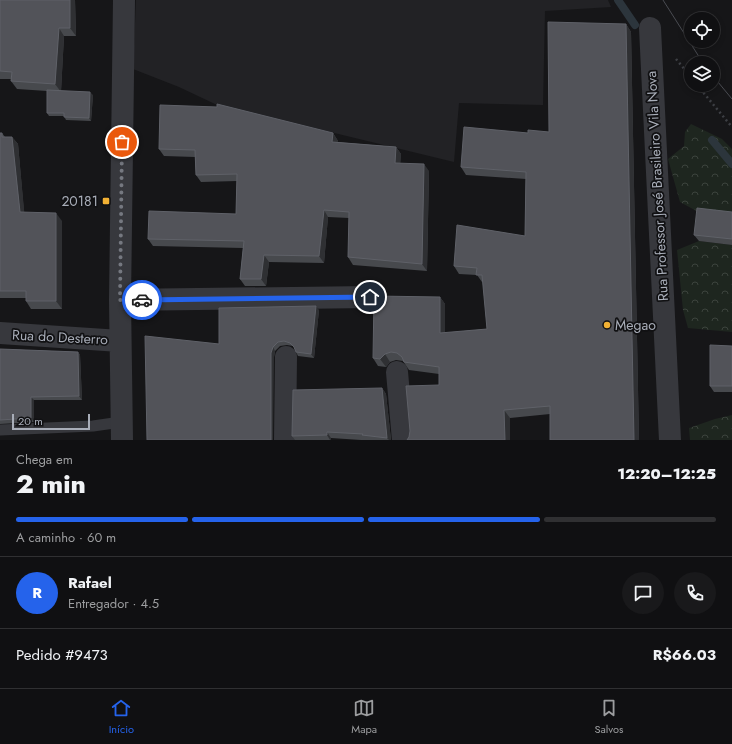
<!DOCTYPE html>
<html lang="pt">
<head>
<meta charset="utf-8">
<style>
	body { margin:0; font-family:Jost,sans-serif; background:#19191b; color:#f1f3f6; height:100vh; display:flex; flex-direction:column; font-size:15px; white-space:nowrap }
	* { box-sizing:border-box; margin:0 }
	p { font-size:13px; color:#9c9d9f }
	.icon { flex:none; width:22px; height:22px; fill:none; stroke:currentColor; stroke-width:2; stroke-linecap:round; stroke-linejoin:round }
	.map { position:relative; height:440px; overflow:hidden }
	.details { display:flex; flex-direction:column; background:#101012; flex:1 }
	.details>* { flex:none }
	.buttons { position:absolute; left:684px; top:12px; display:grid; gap:8px }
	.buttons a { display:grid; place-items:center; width:36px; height:36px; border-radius:50%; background:#101012; box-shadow:0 2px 6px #0003,0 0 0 1px #303032; font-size:20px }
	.scale { position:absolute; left:12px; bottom:10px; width:78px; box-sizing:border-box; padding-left:4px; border:2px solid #a8adb8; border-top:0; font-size:11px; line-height:14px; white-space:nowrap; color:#a8adb8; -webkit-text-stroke:3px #111113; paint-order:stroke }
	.pin { position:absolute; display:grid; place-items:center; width:34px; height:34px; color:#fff; margin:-17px; border:2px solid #fff; border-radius:50%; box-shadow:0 1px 4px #0007 }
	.courier { position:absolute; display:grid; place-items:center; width:40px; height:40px; margin:-20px; border:3px solid #2563eb; border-radius:50%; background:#fff; color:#222; box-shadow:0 1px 5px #0007 }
	.head em { font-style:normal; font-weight:800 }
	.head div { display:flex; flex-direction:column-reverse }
	.head { display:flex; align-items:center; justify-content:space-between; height:68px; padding:0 16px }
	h1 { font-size:26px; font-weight:800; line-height:30px }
	.bar { display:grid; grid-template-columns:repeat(4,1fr); gap:6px 4px; align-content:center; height:48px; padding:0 16px }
	.bar i { height:5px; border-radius:3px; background:#303032 }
	.bar .selected { background:#2563eb }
	.bar p { grid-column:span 4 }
	.line { display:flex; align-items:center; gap:10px; padding:0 16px; border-top:1px solid #303032 }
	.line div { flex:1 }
	.round { display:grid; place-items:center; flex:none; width:42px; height:42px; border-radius:21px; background:#19191b }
	.tabs { display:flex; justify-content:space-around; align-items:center; height:56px; border-top:1px solid #303032; background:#101012; font-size:11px; color:#9c9d9f }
	.tabs a { display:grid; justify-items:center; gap:2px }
	.tabs .selected { color:#2563eb }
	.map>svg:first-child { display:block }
	.built { fill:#222225 }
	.forest { fill:url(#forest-crowns) }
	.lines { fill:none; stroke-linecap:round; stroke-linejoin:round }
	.stream { stroke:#2c353c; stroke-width:8 }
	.path { stroke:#3d3f44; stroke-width:2.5; stroke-dasharray:2 3; stroke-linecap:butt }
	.lane { stroke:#37383d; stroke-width:11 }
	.street { stroke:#37383d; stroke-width:22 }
	.tram { stroke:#4a4c52; stroke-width:1 }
	.wall { fill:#47494d }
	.shaded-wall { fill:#2f3033 }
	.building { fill:#525359; stroke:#5f6168 }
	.done { stroke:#757880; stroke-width:4; stroke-dasharray:0 7.2 }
	.route { stroke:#2563eb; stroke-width:5 }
	.poi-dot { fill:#f2b134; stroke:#111113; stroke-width:1.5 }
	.labels { text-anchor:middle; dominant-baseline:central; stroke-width:3.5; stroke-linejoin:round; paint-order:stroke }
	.street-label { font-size:14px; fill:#a8adb8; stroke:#111113 }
	.poi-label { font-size:14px; fill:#a8adb8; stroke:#111113; text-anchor:end }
</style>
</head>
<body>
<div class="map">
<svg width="732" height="440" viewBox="0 0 732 440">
	<defs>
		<pattern id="forest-crowns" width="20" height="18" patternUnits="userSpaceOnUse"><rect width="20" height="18" fill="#1e261f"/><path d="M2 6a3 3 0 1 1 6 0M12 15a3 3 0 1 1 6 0" fill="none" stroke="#3c433d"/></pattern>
	</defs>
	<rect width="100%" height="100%" fill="#161618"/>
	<!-- built -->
	<path class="built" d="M136,0H608L611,7L545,11L543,105L459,103L454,162L215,104L179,87L133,69Z"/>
	<!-- forest -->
	<path class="forest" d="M691,124L722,139L732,149V218L702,214L680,202L668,159L684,146L685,132Z
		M699,241L732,245V332L688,328L683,310L677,250Z
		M732,415V440H690L689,428L715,419Z"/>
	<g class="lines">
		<!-- stream -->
		<path class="stream" d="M618,0L635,25
			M712,140L732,164"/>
		<!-- path -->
		<path class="path" d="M676,59L691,77
			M697,85L732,127"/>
		<!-- lane -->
		<path class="lane" d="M0,430L93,426L121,422"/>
		<!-- street -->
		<path class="street" d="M650,28L670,440
			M120,300L370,297
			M0,333L120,341
			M397,372L403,440
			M122,440L120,300L124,0
			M285,440L286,357"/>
		<!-- tram -->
		<path class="tram" d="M663,0L703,63
			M713,76L732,99"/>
	</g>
	<!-- wall -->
	<path class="wall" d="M0,0H75L76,36H64L61,91L93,95L91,121L66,120L64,116H49L47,113V91L17,89L11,81V79H0Z
		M626,24L631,32L639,440H550V414L510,418V440H407L439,385V374L409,370L403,361L396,360L390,362L386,367L378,366L373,358L440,297L445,304V333L487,329L483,282H482L477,275L459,274L454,266L525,236L526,179L466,175L461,167L528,133L549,132Z
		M0,133H2L5,137H12L18,144L24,212L62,221V309H31L26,301V298H0Z
		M333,133L338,141L337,142L396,147L401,154L400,163L429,171L427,271L353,265L348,257L349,218L328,217L324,263L269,262L266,286H245L240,279L243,248L153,246L148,239L236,214L237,181L201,182L196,175L195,157L164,156L159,149Z
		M732,212V245L699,241L694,235Z
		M319,310L314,358L298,356L296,352L295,348L293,346L287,345L280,346L275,351L274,357L219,344Z
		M732,346V392H714L710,386Z
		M0,349L78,352L80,355L82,400H34V422L0,424Z
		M382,388L386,394L391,440H361L331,438V440H295L292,436Z"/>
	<!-- shaded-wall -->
	<path class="shaded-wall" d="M70,0H75L76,36L70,28Z
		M626,24L631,32L639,440H634Z
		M59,28L64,36L61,92L55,84Z
		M90,92L93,95L91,121L89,118Z
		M333,133L338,141L337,149L332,142Z
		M12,137L18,144L25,220L20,212Z
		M396,147L401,154L400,170L395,163Z
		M424,164L429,171L427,271L422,264Z
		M324,210L328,217L324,263L319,256Z
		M56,213L62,221V309L56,301Z
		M264,255L269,262L266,286L261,279Z
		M440,297L445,304V341L440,333Z
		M316,306L319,310L314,358L311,354Z
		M273,347L275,351L274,357L273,440H271V353Z
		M78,352L80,355L82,400L79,396Z
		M385,354L390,362L386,367L380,359Z
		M382,388L386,394L391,440H389L387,438Z
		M31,397L34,400V422L31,418Z
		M504,410L510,418V440H505Z
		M327,432L331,438V440H330L327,435Z"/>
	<!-- building -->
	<path class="building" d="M0,0H70V28H59L55,84L11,81L12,72L0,71Z
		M548,22L626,24L634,440H550V406L504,410L505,440H407L409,437L410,431L406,386L439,385V367L404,362L402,357L397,353L391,352L385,354L380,359L373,358L374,297L375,296L440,297V333L487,329L482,275H476L477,268L454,266L457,225L525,236L526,172L461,167L464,127L528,133V130L549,132Z
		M47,90L90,92L89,118L64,117V113H47Z
		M217,104L333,133L332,142L396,147L395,163L424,164L422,264L348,257L349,212L324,210L319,256L264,255L261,279H240L244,241L148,239L149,211L236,214L237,174L196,175L195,150L159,149L160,105L217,107Z
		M0,133H2V137H12L20,212L56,213V301H26V291H0Z
		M697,208L732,212V239L694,235Z
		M316,306L311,354L296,352L294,347L290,343L284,341L278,342L273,347L271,353V440H147L145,336L219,344V308Z
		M710,345L732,346V386H710Z
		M0,349L78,352L79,396L31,397V418L0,420Z
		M382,388L387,438L362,435L363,434L327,432V435L292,436L293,390Z"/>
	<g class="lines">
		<!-- done -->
		<path class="done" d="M122,142L120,300H142"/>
		<!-- route -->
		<path class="route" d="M142,300L370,297"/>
	</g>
	<!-- markers -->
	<g class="poi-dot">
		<rect x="102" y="197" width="8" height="8" rx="2"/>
		<circle cx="607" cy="325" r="4"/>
	</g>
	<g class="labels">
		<!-- street labels -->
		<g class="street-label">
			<text transform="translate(657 186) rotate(-93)">Rua Professor José Brasileiro Vila Nova</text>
			<text transform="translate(60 337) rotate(3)">Rua do Desterro</text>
		</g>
		<!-- poi labels -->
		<g class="poi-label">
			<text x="98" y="201">20181</text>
			<text x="615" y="325" text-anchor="start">Megao</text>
		</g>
	</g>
</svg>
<div class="buttons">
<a><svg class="icon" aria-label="locate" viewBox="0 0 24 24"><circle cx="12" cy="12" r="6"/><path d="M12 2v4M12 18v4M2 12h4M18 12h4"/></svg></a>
<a><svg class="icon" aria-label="layers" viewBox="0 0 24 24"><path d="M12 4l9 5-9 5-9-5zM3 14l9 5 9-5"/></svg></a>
</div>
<div class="scale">20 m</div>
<div class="pin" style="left:122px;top:142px;background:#ea580c"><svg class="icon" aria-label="bag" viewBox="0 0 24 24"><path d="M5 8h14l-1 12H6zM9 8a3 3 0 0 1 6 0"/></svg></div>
<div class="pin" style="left:370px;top:297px;background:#1f2937"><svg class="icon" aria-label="home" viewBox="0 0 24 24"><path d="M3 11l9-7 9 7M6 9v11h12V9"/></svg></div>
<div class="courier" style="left:142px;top:300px"><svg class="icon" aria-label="car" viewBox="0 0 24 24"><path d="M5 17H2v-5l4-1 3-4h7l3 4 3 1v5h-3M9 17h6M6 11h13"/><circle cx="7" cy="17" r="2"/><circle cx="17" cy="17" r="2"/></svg></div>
</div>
<section class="details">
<div class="head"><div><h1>2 min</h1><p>Chega em</p></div><em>12:20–12:25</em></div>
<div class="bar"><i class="selected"></i><i class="selected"></i><i class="selected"></i><i></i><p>A caminho · 60 m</p></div>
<div class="line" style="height:72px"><b class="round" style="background:#2563eb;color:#fff">R</b><div><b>Rafael</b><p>Entregador · 4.5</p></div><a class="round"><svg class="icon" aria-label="chat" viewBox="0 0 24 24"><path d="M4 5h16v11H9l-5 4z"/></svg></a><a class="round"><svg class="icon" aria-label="phone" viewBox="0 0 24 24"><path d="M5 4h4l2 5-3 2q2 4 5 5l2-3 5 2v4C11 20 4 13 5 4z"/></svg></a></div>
<div class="line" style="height:52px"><div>Pedido #9473</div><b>R$66.03</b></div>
</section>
<nav class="tabs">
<a class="selected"><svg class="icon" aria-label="home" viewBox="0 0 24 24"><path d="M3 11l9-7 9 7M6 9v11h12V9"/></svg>Início</a>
<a><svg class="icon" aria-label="map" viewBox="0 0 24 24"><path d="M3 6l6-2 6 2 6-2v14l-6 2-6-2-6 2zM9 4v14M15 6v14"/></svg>Mapa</a>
<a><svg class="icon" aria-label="saved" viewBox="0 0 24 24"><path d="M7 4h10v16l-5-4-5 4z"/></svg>Salvos</a>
</nav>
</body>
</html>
